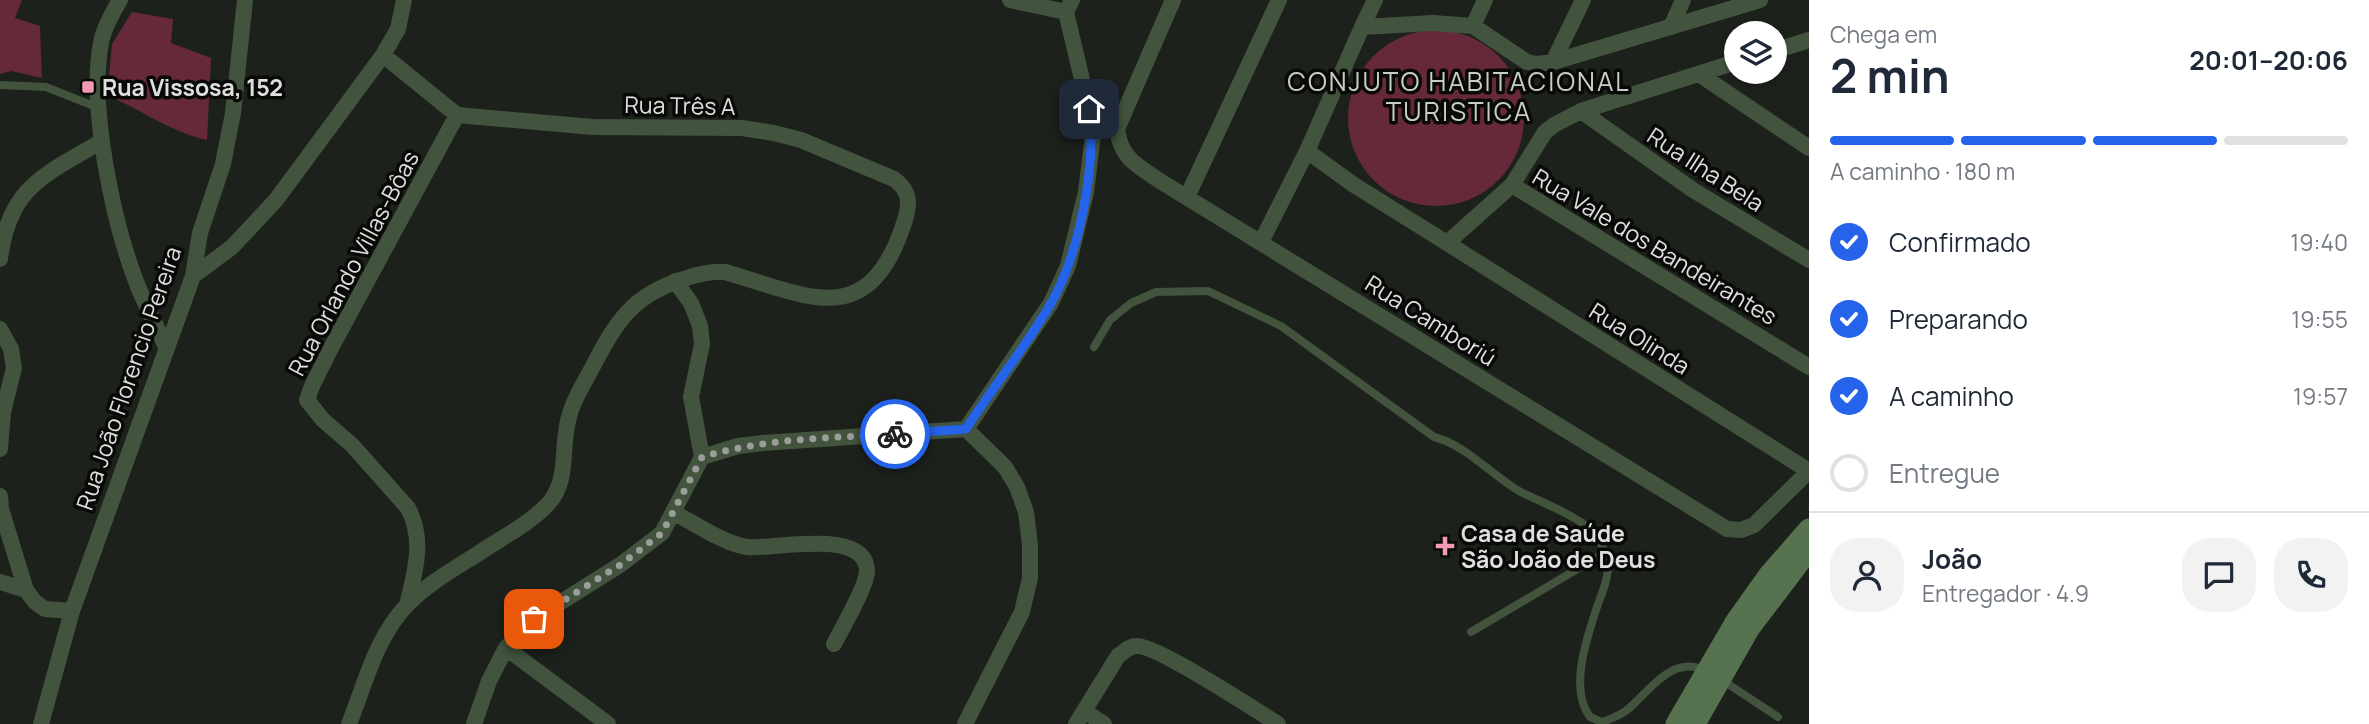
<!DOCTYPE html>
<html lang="pt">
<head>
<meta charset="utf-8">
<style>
	body { margin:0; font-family:Manrope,sans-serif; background:#f2f2f3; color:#1f2937; height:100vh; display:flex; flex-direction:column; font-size:26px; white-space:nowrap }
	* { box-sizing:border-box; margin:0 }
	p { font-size:23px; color:#747a83 }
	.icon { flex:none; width:38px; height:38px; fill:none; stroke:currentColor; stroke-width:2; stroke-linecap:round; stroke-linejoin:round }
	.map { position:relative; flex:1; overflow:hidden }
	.side { display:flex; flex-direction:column; background:#fff; width:560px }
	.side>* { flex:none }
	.tools { position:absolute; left:1724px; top:21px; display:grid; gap:14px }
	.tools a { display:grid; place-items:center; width:63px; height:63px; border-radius:50%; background:#fff; box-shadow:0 2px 5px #0004; font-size:35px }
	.pin { position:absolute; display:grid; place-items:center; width:60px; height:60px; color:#fff; margin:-30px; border-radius:14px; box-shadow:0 4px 10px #0006 }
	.courier { position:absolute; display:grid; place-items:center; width:70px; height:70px; margin:-35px; border:5px solid #2563eb; border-radius:50%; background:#fff; color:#222; box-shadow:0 2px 9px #0007 }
	.summary em { font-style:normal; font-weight:700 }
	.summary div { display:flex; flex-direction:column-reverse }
	.summary { display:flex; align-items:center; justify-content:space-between; height:119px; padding:0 21px }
	h1 { font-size:46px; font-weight:700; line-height:52px }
	.bar { display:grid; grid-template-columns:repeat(4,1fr); gap:10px 7px; align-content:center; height:84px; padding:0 21px }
	.bar i { height:9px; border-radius:5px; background:#e0e1e3 }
	.bar .current { background:#2563eb }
	.bar p { grid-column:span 4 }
	.line { display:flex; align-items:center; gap:18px; padding:0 21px; border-top:2px solid #e0e1e3 }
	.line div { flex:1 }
	.round { display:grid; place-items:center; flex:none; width:74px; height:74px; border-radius:28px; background:#f2f2f3 }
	ol { padding:0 21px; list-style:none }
	li { display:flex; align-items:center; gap:21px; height:77px }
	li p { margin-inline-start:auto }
	li .icon { padding:7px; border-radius:50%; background:#2563eb; color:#fff; stroke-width:4 }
	li:last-child { color:#747a83 }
	li i { width:38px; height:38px; border:4px solid #e0e1e3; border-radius:50% }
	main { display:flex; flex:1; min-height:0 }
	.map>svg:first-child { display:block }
	.green { fill:#66293a }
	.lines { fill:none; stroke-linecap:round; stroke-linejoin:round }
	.lane { stroke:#43543e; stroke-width:8 }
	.street { stroke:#43543e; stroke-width:16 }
	.secondary { stroke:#56724e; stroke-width:21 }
	.done { stroke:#9a9d99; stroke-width:7; stroke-dasharray:0 12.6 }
	.route { stroke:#2563eb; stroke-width:9 }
	.poi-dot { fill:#f29aae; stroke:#090a08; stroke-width:2.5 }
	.labels { text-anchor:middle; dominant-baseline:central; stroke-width:7; stroke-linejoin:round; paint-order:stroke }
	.poi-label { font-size:23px; font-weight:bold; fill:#dde0dc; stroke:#090a08; text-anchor:start }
	.street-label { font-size:23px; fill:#dde0dc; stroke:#090a08 }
	.quarter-label { font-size:26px; letter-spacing:2px; fill:#c8cdc6; stroke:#090a08 }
</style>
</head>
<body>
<main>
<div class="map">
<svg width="1809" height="724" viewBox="0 0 1809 724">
	<rect width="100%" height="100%" fill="#1d211c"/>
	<!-- green -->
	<path class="green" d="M0,0H22L15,18L40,26L42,78L11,71L0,74Z
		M132,12L173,19L171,43L211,58L207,140C169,132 142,109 107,96L112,44Z
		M1348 118a88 88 0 1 1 176 0a88 88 0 1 1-176 0Z"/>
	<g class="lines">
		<!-- lane -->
		<path class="lane" d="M0,85L46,87L99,108
			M1094,347L1110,320L1131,303L1156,292L1208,291L1281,326L1434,437C1466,445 1490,474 1519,491C1538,501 1571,513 1586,526C1595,534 1607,550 1608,562C1609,576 1603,591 1598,604C1588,635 1568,688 1590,717L1602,722C1611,719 1620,715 1627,710C1650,691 1671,655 1705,670
			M1471,632L1606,552
			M1722,680L1778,717"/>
		<!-- street -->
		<path class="street" d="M120,0C112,13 106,24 102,38C87,104 114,227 139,289C147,308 157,328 166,347
			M1010,0L1066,12
			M1173,0L1117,129C1121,159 1137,165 1160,181L1727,529L1741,530L1754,525L1809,471L1447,243
			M1473,26L1485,0
			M1362,27L1375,0
			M1671,27L1683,0
			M1774,51L1809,40
			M383,55L457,115
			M1553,62L1583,0
			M1736,62L1581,111L1554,125L1545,132L1512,185L1447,243L1354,185L1307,151L1362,27L1433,23L1473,26L1527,62L1537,64L1553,62L1760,0
			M1699,74L1809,148
			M1581,111L1693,190L1809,260
			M1512,185L1809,367
			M1187,197L1279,0
			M1261,242L1307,151
			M0,259C9,186 45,175 102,141
			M193,276L232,247L276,200L383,55L398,29L404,0
			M0,329L11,349L14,368L3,412L0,449
			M966,429L1051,303L1068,266L1086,192L1093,135L1089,109L1066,12L1072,0
			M702,457L738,446L763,443L966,429
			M0,496L1,509L26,590
			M674,513C695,523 724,544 747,547C773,550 866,527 867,571C867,586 842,628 834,644
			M0,582L26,590L35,602L45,609L72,611
			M407,605C415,572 425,540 408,508L352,445L323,420L307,400L312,386L331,348L457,115
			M506,648L608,724
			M1084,711L1104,724
			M41,724L72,611L193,276L200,233L223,164L233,113L245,0
			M349,724C365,684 376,637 407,605C426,585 452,570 476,555C499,539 530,524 549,503C569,480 561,448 568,421C572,402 583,385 592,368C616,322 632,295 684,279C698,274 710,271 725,272C808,296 867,332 903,226C910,206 912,192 894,179L801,140L774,133L742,128L593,127L457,115
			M474,724L489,681L506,648L534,619L620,565L662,533L702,457L691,397L702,344L700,326L691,303L675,281
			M965,724L1022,612L1030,578V545L1026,512L1017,487L1005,467L966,429
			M1076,724L1118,656C1124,652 1129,646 1137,646C1156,645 1256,710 1278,724"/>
		<!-- secondary -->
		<path class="secondary" d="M1676,724L1736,621L1768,576L1809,529
			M1695,724L1749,629L1809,550"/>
	</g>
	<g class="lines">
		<!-- done -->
		<path class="done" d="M534,619L620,565L662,533L702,457C766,438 830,438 895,434"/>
		<!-- route -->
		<path class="route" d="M895,434L966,429C993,387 1025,348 1050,305C1079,256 1097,165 1089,109"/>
	</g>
	<!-- markers -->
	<g class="poi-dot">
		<rect x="81" y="80" width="14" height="14" rx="3.5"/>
		<path d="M1441.5 535.5h7v7h7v7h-7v7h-7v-7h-7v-7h7z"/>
	</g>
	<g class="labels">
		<!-- poi labels -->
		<g class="poi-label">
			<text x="102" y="87">Rua Vissosa, 152</text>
			<text x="1461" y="533">Casa de Saúde<tspan x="1461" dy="26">São João de Deus</tspan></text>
		</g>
		<!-- street labels -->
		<g class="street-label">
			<text transform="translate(680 105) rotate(1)">Rua Três A</text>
			<text transform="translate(1706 169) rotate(33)">Rua Ilha Bela</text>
			<text transform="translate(1655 246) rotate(31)">Rua Vale dos Bandeirantes</text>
			<text transform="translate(353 263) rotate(-62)">Rua Orlando Villas-Bôas</text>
			<text transform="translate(1431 320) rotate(32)">Rua Camboriú</text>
			<text transform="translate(1640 338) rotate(32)">Rua Olinda</text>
			<text transform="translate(128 378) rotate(-71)">Rua João Florencio Pereira</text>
		</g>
		<!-- quarter labels -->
		<g class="quarter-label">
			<text x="1459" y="81">CONJUTO HABITACIONAL<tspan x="1459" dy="30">TURISTICA</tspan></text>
		</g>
	</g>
</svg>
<div class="tools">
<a><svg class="icon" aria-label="layers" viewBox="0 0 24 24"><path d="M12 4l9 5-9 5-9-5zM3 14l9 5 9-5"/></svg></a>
</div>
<div class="pin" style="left:534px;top:619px;background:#ea580c"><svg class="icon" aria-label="bag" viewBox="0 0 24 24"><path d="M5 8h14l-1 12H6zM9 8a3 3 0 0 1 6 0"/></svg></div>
<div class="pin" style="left:1089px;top:109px;background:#1f2937"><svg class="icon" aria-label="home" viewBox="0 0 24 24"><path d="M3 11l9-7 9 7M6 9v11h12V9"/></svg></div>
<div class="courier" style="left:895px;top:434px"><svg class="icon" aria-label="bike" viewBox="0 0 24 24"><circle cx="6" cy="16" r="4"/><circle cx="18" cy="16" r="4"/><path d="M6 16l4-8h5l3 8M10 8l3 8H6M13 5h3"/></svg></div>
</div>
<section class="side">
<div class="summary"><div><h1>2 min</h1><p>Chega em</p></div><em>20:01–20:06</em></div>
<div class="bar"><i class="current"></i><i class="current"></i><i class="current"></i><i></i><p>A caminho · 180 m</p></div>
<ol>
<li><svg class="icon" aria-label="check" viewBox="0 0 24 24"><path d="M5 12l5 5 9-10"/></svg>Confirmado<p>19:40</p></li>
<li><svg class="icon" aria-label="check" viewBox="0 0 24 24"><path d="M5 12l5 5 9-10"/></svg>Preparando<p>19:55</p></li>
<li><svg class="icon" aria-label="check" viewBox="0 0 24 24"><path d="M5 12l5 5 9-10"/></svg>A caminho<p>19:57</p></li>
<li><i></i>Entregue</li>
</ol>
<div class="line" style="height:126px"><a class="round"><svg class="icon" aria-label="person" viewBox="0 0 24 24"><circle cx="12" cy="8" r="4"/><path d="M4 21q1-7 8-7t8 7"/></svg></a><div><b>João</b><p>Entregador · 4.9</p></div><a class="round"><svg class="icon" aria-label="chat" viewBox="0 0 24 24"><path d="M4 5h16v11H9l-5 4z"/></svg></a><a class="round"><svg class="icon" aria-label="phone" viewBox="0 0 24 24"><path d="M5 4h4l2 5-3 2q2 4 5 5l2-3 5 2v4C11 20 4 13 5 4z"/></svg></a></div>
</section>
</main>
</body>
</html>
